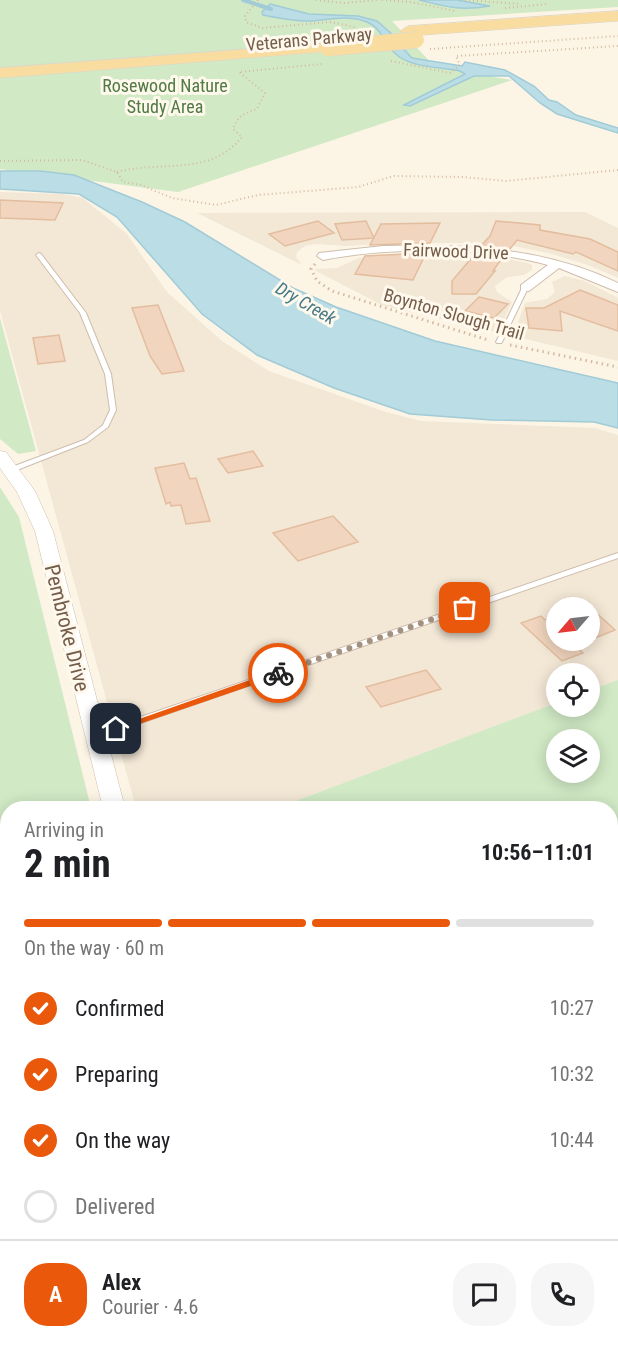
<!DOCTYPE html>
<html lang="en">
<head>
<meta charset="utf-8">
<style>
	body { margin:0; font-family:"Roboto Condensed",sans-serif; background:#f6f6f6; color:#202124; height:100vh; display:flex; flex-direction:column; font-size:22px; white-space:nowrap }
	* { box-sizing:border-box; margin:0 }
	p { font-size:20px; color:#757577 }
	.icon { flex:none; width:33px; height:33px; fill:none; stroke:currentColor; stroke-width:2; stroke-linecap:round; stroke-linejoin:round }
	.map { position:relative; flex:1; overflow:hidden }
	.sheet { position:absolute; left:0px; top:801px; width:618px; height:558px; display:flex; flex-direction:column; background:#fff; border-radius:24px 24px 0 0; box-shadow:0 3px 15px #0003 }
	.sheet>* { flex:none }
	.needle { width:39px; rotate:242deg }
	.controls { position:absolute; left:546px; top:597px; display:grid; gap:12px }
	.controls a { display:grid; place-items:center; width:54px; height:54px; border-radius:50%; background:#fff; box-shadow:0 3px 15px #0003; font-size:30px }
	.pin { position:absolute; display:grid; place-items:center; width:51px; height:51px; color:#fff; margin:-26px; border-radius:12px; box-shadow:0 3px 9px #0006 }
	.courier { position:absolute; display:grid; place-items:center; width:60px; height:60px; margin:-30px; border:4px solid #ea580c; border-radius:50%; background:#fff; color:#222; box-shadow:0 2px 8px #0007 }
	.headline em { font-style:normal; font-weight:700 }
	.headline div { display:flex; flex-direction:column-reverse }
	.headline { display:flex; align-items:center; justify-content:space-between; height:102px; padding:0 24px }
	h1 { font-size:39px; font-weight:700; line-height:45px }
	.bar { display:grid; grid-template-columns:repeat(4,1fr); gap:9px 6px; align-content:center; height:72px; padding:0 24px }
	.bar i { height:8px; border-radius:4px; background:#e0e0e0 }
	.bar .active { background:#ea580c }
	.bar p { grid-column:span 4 }
	.line { display:flex; align-items:center; gap:15px; padding:0 24px; border-top:2px solid #e0e0e0 }
	.line div { flex:1 }
	.round { display:grid; place-items:center; flex:none; width:63px; height:63px; border-radius:24px; background:#f6f6f6 }
	ol { padding:0 24px; list-style:none }
	li { display:flex; align-items:center; gap:18px; height:66px }
	li p { margin-inline-start:auto }
	li .icon { padding:6px; border-radius:50%; background:#ea580c; color:#fff; stroke-width:4 }
	li:last-child { color:#757577 }
	li i { width:33px; height:33px; border:3px solid #e0e0e0; border-radius:50% }
	.map>svg:first-child { display:block }
	.residential { fill:#f3e7d5; fill-rule:evenodd }
	.green { fill:#d1e9c5; fill-rule:evenodd }
	.water { fill:#bbdde5; stroke:#a1cbd7; stroke-width:1.5 }
	.lines { fill:none; stroke-linecap:round; stroke-linejoin:round }
	.stream { stroke:#a1cbd7; stroke-width:4 }
	.building { fill:#f1d5be; stroke:#e3bd9f; stroke-width:1.5 }
	.service-casing { stroke:#cebdad; stroke-width:2 }
	.minor-casing { stroke:#cebdad; stroke-width:2 }
	.tertiary-casing { stroke:#cebdad; stroke-width:1 }
	.primary-casing { stroke:#dbd5d0; stroke-width:1 }
	.path-far1 { stroke:#d6b9a1; stroke-width:2; stroke-dasharray:1 3; stroke-linecap:butt }
	.path { stroke:#d6b9a1; stroke-width:3; stroke-dasharray:1.5 4; stroke-linecap:butt }
	.service { fill:#fff; fill-rule:evenodd }
	.minor { fill:#fff; fill-rule:evenodd }
	.tertiary { fill:#fff; fill-rule:evenodd }
	.primary { fill:#f9dda0; fill-rule:evenodd }
	.primary-bridge-casing { stroke:#dbd5d0; stroke-width:17; stroke-linecap:butt }
	.primary-bridge { stroke:#f9dda0; stroke-width:16 }
	.route { fill:#ea580c }
	.done { stroke:#a49281; stroke-width:6; stroke-dasharray:0 10.8 }
	.labels { text-anchor:middle; dominant-baseline:central; stroke-width:6; stroke-linejoin:round; paint-order:stroke }
	.far-street-label { font-size:18px; fill:#755d4b; stroke:#fff9ed }
	.far-park-label { font-size:18px; fill:#507a43; stroke:#fff9ed }
	.far-water-label { font-size:18px; font-style:italic; fill:#457988; stroke:#fff9ed }
	.street-label { font-size:21px; fill:#755d4b; stroke:#fff9ed }
</style>
</head>
<body>
<div class="map">
<svg width="618" height="1359" viewBox="0 0 618 1359">
	<rect width="100%" height="100%" fill="#fcf5e6"/>
	<!-- residential -->
	<path class="residential" d="M0,192L63,194L83,198L127,234L167,292L222,341L269,371L386,412L421,421L595,428L618,435V680L590,690V674H556V703L277,808H136L0,311ZM556,608H590V640H556Z
		M585,212L618,228V278L588,265L552,254L509,245L472,243H398L346,246L316,244L305,246L297,252L296,257L302,265L197,213Z
		M482,256L501,258L528,263L532,265V270L524,275L507,277L495,286L497,292L512,302L498,333L382,305L316,271L315,269L337,268L359,258L369,257Z
		M565,276L585,281L618,298V361L513,336L525,303L547,299L555,292L552,282Z"/>
	<!-- green -->
	<path class="green" d="M0,0H618V7L392,21L435,67L512,80L178,192L0,169Z
		M0,318L36,451L18,454L0,439Z
		M0,487L19,517L91,808H8V1352H227L229,1359H0Z
		M618,680V1092L611,1096L610,808H277L556,703V706H590V690ZM556,740H590V772H556Z
		M386,1352H515L521,1359H384Z"/>
	<!-- water -->
	<path class="water" d="M419,0H457L490,6C459,11 448,7 419,0Z
		M270,4L309,14L358,16L377,21L394,36L398,43L412,58L462,66L465,62L505,70L534,86L549,100L557,102L576,115L618,128V133L557,114L540,103L509,76H474L410,106L404,105L465,74L460,71C441,67 414,68 398,56C385,46 382,26 364,21C346,15 327,20 309,21C294,21 278,18 263,15L262,12Z
		M0,171H40L74,175L142,202L185,222L293,288L336,307L435,341L618,383V428L594,422L492,420L410,414L334,388L257,355L202,314L117,217L79,194L0,189Z"/>
	<g class="lines">
		<!-- stream -->
		<path class="stream" d="M243,0L271,9"/>
	</g>
	<!-- building -->
	<path class="building" d="M0,200L63,203L55,220L0,218Z
		M318,221L334,233L285,246L269,234Z
		M366,221L374,238L342,240L335,224Z
		M496,221L540,225V230L590,239L618,252V271L576,252L573,254L517,240L510,249L481,246L490,236Z
		M440,223L430,243L370,245L381,224Z
		M426,253L413,280L355,274L365,256Z
		M474,255L502,258L493,271H495L476,294H452V281Z
		M580,290L618,305V331L560,311L562,331L529,328L526,308H544Z
		M479,297L508,304L494,318L465,311Z
		M158,305L184,371L162,374L150,356L132,308Z
		M59,335L65,361L38,364L33,338Z
		M253,451L263,466L228,473L218,459Z
		M184,463L190,479L196,478L210,521L186,524L181,505L171,506L170,502L166,504L155,468Z
		M333,516L358,542L298,561L273,533Z
		M590,607L615,630L590,640Z
		M541,616L545,620L556,616V640H569L583,653L562,661L521,623Z
		M426,670L441,689L381,707L366,687Z"/>
	<g class="lines">
		<!-- service casing -->
		<g class="service-casing">
			<path id="service" d="M39,253L41,254L86,313L111,374L116,410L108,427L88,442L12,472L8,470L9,468L84,440L103,425L110,410L105,374L80,313L36,255Z
				M525,286L528,288L502,342L501,343H497L496,342L522,288Z
				M618,553V558L100,737L97,738L93,735L94,733Z
				M618,1328V1339L610,1342V1331Z
				M579,1352H593L590,1356L591,1359H579Z"/>
		</g>
		<!-- minor casing -->
		<g class="minor-casing">
			<path id="minor" d="M383,246C464,244 544,247 618,283V292L559,268L529,291H521V285L548,265C485,247 387,247 323,260L317,256L319,253Z"/>
		</g>
		<!-- tertiary casing -->
		<g class="tertiary-casing">
			<path id="tertiary" d="M0,451L6,452L35,491L53,531L125,808H103L35,531L17,492L0,468Z
				M240,1352H270L272,1359H242Z"/>
		</g>
		<!-- primary casing -->
		<g class="primary-casing">
			<path id="primary" d="M618,11V21L408,36L400,31L408,26Z
				M328,43L336,48L334,51L0,78V68Z"/>
		</g>
		<!-- path-far1 -->
		<path class="path-far1" d="M258,0L245,16L246,22L262,28L330,22L355,27
			M316,0L344,3L377,0
			M382,0L410,2L456,11
			M465,0L521,4
			M505,8L548,4
			M430,49L618,36
			M391,61L450,73L460,65L456,56L618,46
			M0,161L82,160L117,172L123,182L141,185L172,198L216,205L258,195L358,187L394,176L463,177L506,181L618,170
			M117,172C163,160 210,177 242,137L233,129C237,116 245,113 257,109L265,93L239,72L322,64"/>
		<!-- path -->
		<path class="path" d="M315,264L311,269L317,281L332,291L488,340
			M510,345L618,367"/>
		<!-- service -->
		<use href="#service" class="service"/>
		<!-- minor -->
		<use href="#minor" class="minor"/>
		<!-- tertiary -->
		<use href="#tertiary" class="tertiary"/>
		<!-- primary -->
		<use href="#primary" class="primary"/>
		<!-- primary-bridge casing -->
		<g class="primary-bridge-casing">
			<path id="primary-bridge" d="M328,48L416,40"/>
		</g>
		<!-- primary-bridge -->
		<use href="#primary-bridge" class="primary-bridge"/>
	</g>
	<!-- route -->
	<path class="route" d="M278,670L283,673L282,675L119,731L116,732L111,729Z"/>
	<g class="lines">
		<!-- done -->
		<path class="done" d="M278,673L465,608"/>
	</g>
	<g class="labels">
		<!-- far-street labels -->
		<g class="far-street-label">
			<text transform="translate(309 39) rotate(-5)">Veterans Parkway</text>
			<text transform="translate(456 251) rotate(2)">Fairwood Drive</text>
			<text transform="translate(454 314) rotate(16)">Boynton Slough Trail</text>
		</g>
		<!-- far-park labels -->
		<g class="far-park-label">
			<text x="165" y="85">Rosewood Nature<tspan x="165" dy="21">Study Area</tspan></text>
		</g>
		<!-- far-water labels -->
		<g class="far-water-label">
			<text transform="translate(306 303) rotate(30)">Dry Creek</text>
		</g>
		<!-- street labels -->
		<g class="street-label">
			<text transform="translate(67 628) rotate(76)">Pembroke Drive</text>
		</g>
	</g>
</svg>
<div class="controls">
<a><svg class="needle" viewBox="-14 -14 28 28"><path d="M0-13l5 13h-10z" fill="#e53935"/><path d="M0 13l5-13h-10z" fill="#757577"/></svg></a>
<a><svg class="icon" aria-label="locate" viewBox="0 0 24 24"><circle cx="12" cy="12" r="6"/><path d="M12 2v4M12 18v4M2 12h4M18 12h4"/></svg></a>
<a><svg class="icon" aria-label="layers" viewBox="0 0 24 24"><path d="M12 4l9 5-9 5-9-5zM3 14l9 5 9-5"/></svg></a>
</div>
<div class="pin" style="left:465px;top:608px;background:#ea580c"><svg class="icon" aria-label="bag" viewBox="0 0 24 24"><path d="M5 8h14l-1 12H6zM9 8a3 3 0 0 1 6 0"/></svg></div>
<div class="pin" style="left:116px;top:729px;background:#1f2937"><svg class="icon" aria-label="home" viewBox="0 0 24 24"><path d="M3 11l9-7 9 7M6 9v11h12V9"/></svg></div>
<div class="courier" style="left:278px;top:673px"><svg class="icon" aria-label="bike" viewBox="0 0 24 24"><circle cx="6" cy="16" r="4"/><circle cx="18" cy="16" r="4"/><path d="M6 16l4-8h5l3 8M10 8l3 8H6M13 5h3"/></svg></div>
<section class="sheet">
<div class="headline"><div><h1>2 min</h1><p>Arriving in</p></div><em>10:56–11:01</em></div>
<div class="bar"><i class="active"></i><i class="active"></i><i class="active"></i><i></i><p>On the way · 60 m</p></div>
<ol>
<li><svg class="icon" aria-label="check" viewBox="0 0 24 24"><path d="M5 12l5 5 9-10"/></svg>Confirmed<p>10:27</p></li>
<li><svg class="icon" aria-label="check" viewBox="0 0 24 24"><path d="M5 12l5 5 9-10"/></svg>Preparing<p>10:32</p></li>
<li><svg class="icon" aria-label="check" viewBox="0 0 24 24"><path d="M5 12l5 5 9-10"/></svg>On the way<p>10:44</p></li>
<li><i></i>Delivered</li>
</ol>
<div class="line" style="height:108px"><b class="round" style="background:#ea580c;color:#fff">A</b><div><b>Alex</b><p>Courier · 4.6</p></div><a class="round"><svg class="icon" aria-label="chat" viewBox="0 0 24 24"><path d="M4 5h16v11H9l-5 4z"/></svg></a><a class="round"><svg class="icon" aria-label="phone" viewBox="0 0 24 24"><path d="M5 4h4l2 5-3 2q2 4 5 5l2-3 5 2v4C11 20 4 13 5 4z"/></svg></a></div>
</section>
</div>
</body>
</html>
